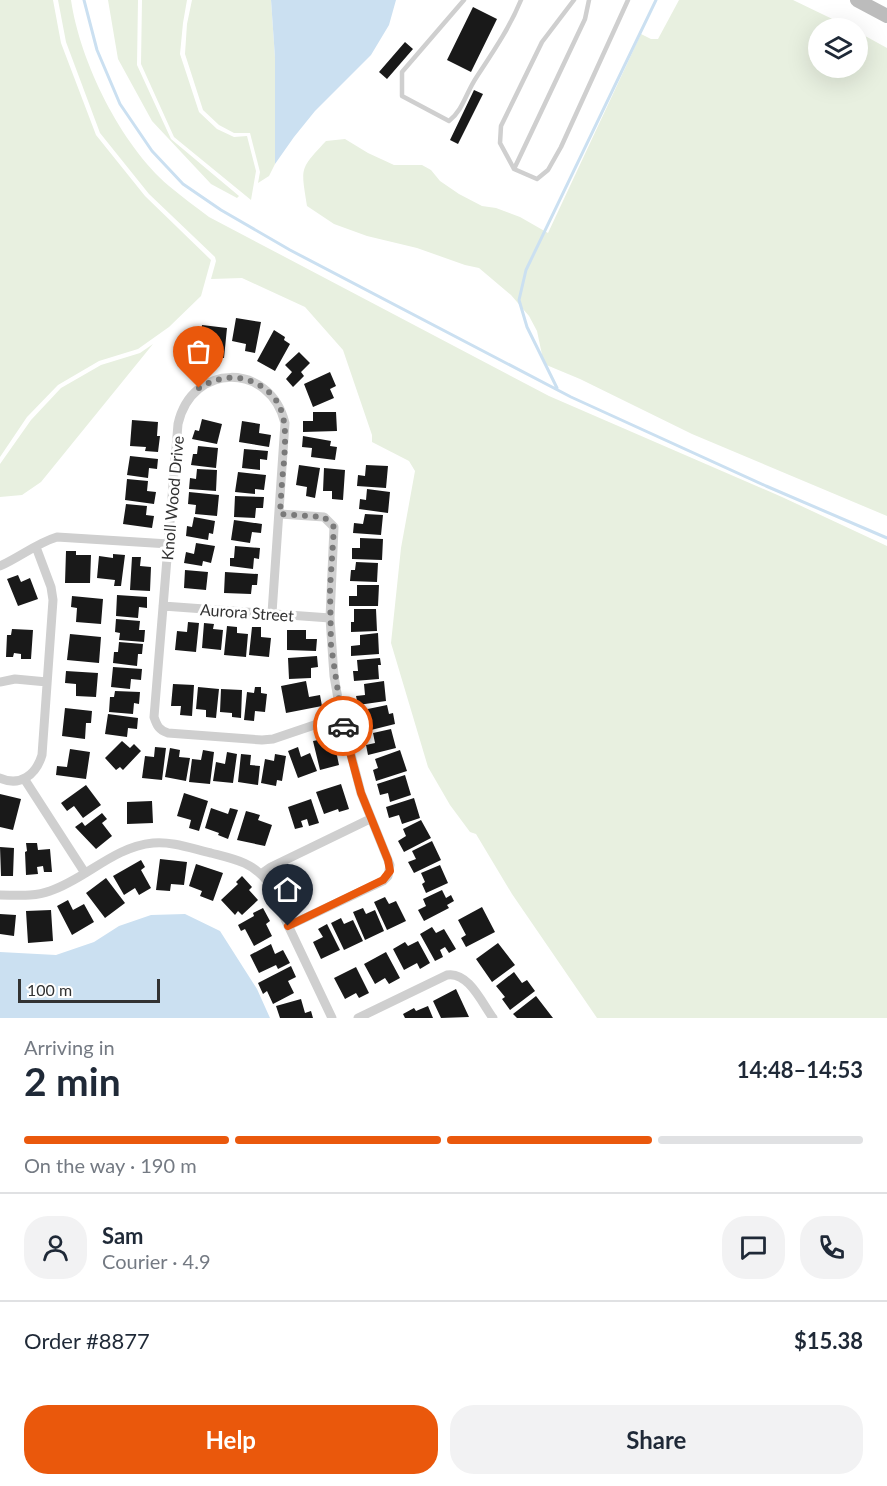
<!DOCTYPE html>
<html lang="en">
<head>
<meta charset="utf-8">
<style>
	body { margin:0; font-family:Lato,sans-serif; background:#f2f2f3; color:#1f2937; height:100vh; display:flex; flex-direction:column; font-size:22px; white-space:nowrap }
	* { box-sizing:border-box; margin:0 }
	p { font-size:20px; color:#747a83 }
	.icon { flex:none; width:33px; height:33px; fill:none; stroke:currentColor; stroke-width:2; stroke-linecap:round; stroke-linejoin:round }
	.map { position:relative; height:1018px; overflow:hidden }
	.sheet { display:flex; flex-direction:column; background:#fff; flex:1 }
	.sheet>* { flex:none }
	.buttons { position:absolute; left:808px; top:18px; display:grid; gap:12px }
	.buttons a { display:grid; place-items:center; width:60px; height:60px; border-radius:50%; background:#fff; box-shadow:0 6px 24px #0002; font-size:30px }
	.scale { position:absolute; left:18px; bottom:15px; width:142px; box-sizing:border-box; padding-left:6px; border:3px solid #323232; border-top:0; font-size:16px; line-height:21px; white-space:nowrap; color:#323232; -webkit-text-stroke:4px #fff; paint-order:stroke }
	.pin { position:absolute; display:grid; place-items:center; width:51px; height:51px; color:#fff; margin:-62px -26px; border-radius:50% 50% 50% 0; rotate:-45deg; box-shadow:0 0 6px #0007 }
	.pin .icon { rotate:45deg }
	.courier { position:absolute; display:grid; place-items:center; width:60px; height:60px; margin:-30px; border:4px solid #ea580c; border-radius:50%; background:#fff; color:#222; box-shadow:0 2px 8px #0007 }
	.head em { font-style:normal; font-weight:700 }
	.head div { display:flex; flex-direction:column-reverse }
	.head { display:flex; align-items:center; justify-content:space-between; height:102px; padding:0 24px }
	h1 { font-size:39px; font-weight:700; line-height:45px }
	.bar { display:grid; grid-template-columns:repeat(4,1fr); gap:9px 6px; align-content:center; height:72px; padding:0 24px }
	.bar i { height:8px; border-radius:4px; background:#e0e1e3 }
	.bar .on { background:#ea580c }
	.bar p { grid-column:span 4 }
	.line { display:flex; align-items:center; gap:15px; padding:0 24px; border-top:2px solid #e0e1e3 }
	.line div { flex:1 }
	.round { display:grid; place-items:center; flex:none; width:63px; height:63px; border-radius:24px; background:#f2f2f3 }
	.primary-button { display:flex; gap:12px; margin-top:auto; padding:12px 24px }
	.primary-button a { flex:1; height:69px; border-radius:24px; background:#ea580c; color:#fff; font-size:24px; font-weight:700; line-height:69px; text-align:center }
	.primary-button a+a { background:#f2f2f3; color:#1f2937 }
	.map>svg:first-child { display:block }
	.green { fill:#e8f0e0 }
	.water { fill:#cbe0f1 }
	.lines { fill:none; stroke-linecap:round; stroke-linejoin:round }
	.stream { stroke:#cbe0f1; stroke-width:3 }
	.building { fill:#191919 }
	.lane { stroke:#cfcfcf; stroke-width:4.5 }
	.street { stroke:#cfcfcf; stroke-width:9 }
	.secondary { stroke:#bcbcbc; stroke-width:14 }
	.done { stroke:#7a7a7a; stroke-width:6; stroke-dasharray:0 10.8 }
	.route { stroke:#ea580c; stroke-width:8 }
	.labels { text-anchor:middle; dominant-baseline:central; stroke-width:6; stroke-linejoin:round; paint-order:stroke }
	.street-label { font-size:16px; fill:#323232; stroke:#fff }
</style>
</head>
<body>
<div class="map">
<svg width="887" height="1018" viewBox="0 0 887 1018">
	<rect width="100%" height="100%" fill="#fff"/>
	<!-- green -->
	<path class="green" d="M0,0H53L61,43L96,135L145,196L211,260L201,296L169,327L138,349L99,361L58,385L27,417L0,457Z
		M58,0H71C80,62 121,145 169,186C182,197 196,207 209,217L549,396L782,497L887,546V1018H597L512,894L476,834L470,832L450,805L428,767L391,643L401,548L415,471L409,461L372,442V435L343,350L305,307L242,278L211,279L216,261L215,257L149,194L100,133L66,42Z
		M108,0H138L137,65L171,139L239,196L237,198L211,184L152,121L118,59Z
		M142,0H187L183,23L180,54L199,112L217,129L234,137L247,136L256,171L251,200L174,137L141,64Z
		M192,0H271L275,58V164L269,176L258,183L260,172L250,133H234L219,125L203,110L185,54L187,24Z
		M679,0H793L851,28H819V68H858V32L887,48V516L692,434L580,379L544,364L537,331L529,316L511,295L479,268L465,265L417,248L367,236L334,224L307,206C301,167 299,170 326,141L345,139L368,153L394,165H422L431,170L440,181L459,194L482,206L496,208L520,217L548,233L641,34L651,39H658Z
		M153,344L41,482L22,495L0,497V464L31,420L61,388L101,365L140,353Z"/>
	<!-- water -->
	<path class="water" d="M271,0H396L389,25L371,55L315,111L294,137L275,164V58Z
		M185,914L220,931L257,989L270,1018H0V952L56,955L94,942L119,926L151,915Z"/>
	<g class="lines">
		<!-- stream -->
		<path class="stream" d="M84,0L97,50L120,104L152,151L183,184L221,210L290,250L571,397L766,486L887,538
			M557,388L527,327L519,300L526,270L656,0"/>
	</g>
	<!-- building -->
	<path class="building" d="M473,7L497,19L471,72L447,60Z
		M405,42L413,49L387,79L379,72Z
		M474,90L483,94L458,144L450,140Z
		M236,318L261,322L255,353L245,351L246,344L232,341Z
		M202,325L227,328L224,358L199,356Z
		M274,330L285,337L284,340L290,344L275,371L257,361Z
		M299,352L310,363L301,372L304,376L293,387L286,379L292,372L285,365Z
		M330,372L336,386L330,389L334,398L313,407L304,384Z
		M313,412H336L337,431L303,432V421H313Z
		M202,419L222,424L217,444L192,439L195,430L199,431Z
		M132,420L158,422L157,436H160L158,452L145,451L146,447L130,446Z
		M242,421L260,424L259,433L271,435L269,447L239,442Z
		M303,436L331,441L330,446L337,447L335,460L311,457L312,448L302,447Z
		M198,446L218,448L216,468L191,465L193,454H197Z
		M244,449L268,451L267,460L260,459V470L242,468Z
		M130,456L158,459L157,469L149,468L148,478L127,475Z
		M299,465L320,468L315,498L306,496L307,487L296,485Z
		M366,465L388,466L386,488L357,486L358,475L365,476Z
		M324,468L345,470L343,500L332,499V491H323Z
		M197,469L217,470L216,491L189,489L190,478L196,479Z
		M238,472L266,475L264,490L255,489V494L235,492Z
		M127,479L148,481L147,491L156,492L154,504L125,500Z
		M367,489L390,492L388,513L359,509L360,499L366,500Z
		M189,492L219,495L217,516L195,514L196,505L188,504Z
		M235,496L264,497L263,508H256L255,518L234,517Z
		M126,504L147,506L146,515L154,516L152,528L123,524Z
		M365,514L383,515L381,535L353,533L354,523L363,524Z
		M194,517L215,521L213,534L209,533L208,540L186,536L187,526L192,527Z
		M234,520L262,524L261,533L252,532L250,543L231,540Z
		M360,538L383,539L382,560L352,559V548H360Z
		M196,543L215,546L211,563L203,561L202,566L184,563L186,552L194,554Z
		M235,546L260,548L259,559L254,558L253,569L230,566V558H234Z
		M66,551H76V555H91L90,583H65Z
		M113,554L125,555L121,586H114L115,580L97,578L99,556L113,558Z
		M132,557H141L140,566L151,567L150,591L130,590Z
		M356,562L378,563L377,582L350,581L351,570H355Z
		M185,570L208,572L206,590L184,588Z
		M225,572L258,574L257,585H252L251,594L224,593Z
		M18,575L21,582L30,578L38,599L18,606L7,579Z
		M357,585H379L378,606H349V596H357Z
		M117,595L147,597V608L139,607L138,618L116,616Z
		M72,596L103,599L101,624L76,622L77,608L71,607Z
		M354,609H376L377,631L351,632V622H354Z
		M116,619L140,621L139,630H145L144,642L119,640L120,633L115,632Z
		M188,622L199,623L196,652L175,650L177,631L187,632Z
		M204,623L214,624L213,629L223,630L221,650L202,648Z
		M227,626L237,627V633L248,634L246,657L224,655Z
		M252,627H261V637L271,638L269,657L249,655Z
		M12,629L33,630L31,659H21V654L14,653L13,657H6L7,635H11Z
		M287,630H306V639H317L316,651L287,650Z
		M378,633L379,654L351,656V646L360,645V635Z
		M70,634L101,637L99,663L67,660Z
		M119,642L143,644L142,654H138L137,666L113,663L114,652H118Z
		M317,656L318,667L311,668V678L289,679L288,658Z
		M380,658L381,665H378L379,679L354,681L353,671H358L357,660Z
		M113,667L142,669L141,680L131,679L130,689L111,687Z
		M66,671L98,673L96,697L76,696V684L65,683Z
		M306,681L309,697L320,695L322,706L286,713L281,686Z
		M384,681L386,701L358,705L356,696L365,695L364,684Z
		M173,684L194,685L192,716L180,715L181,706H171Z
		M198,687L219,689L216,718L206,717V710L196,709Z
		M255,687H261V693L267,694L265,712L255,711L254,721L244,720L247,692L254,693Z
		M221,689L242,690L241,718L232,717V713L220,712Z
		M115,691L140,692L139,704L134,703L133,714L109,712L110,697H114Z
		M387,705L389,714L393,713L395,724L363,732L360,721L366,720L363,710Z
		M65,708L92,711L91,723H86L85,739L62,736Z
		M108,714L138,718L137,729L128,728L127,737L105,734Z
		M391,729L396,748L368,755L366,745L375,743L373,733Z
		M323,739L325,748L335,746L339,765L320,770L313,741Z
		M122,741L130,748L134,744L141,751L123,770L120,767L116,770L105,758Z
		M155,747L166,748L162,780L142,778L145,756L154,757Z
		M298,747L301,757L310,753L317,771L298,778L288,751Z
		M170,748L180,750L179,757L190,758L186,781L165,777Z
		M70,749L90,752L86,779L56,775L57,766L67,767Z
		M203,750L214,752L210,784L189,782L192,759L201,760Z
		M400,750L407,771L376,781L373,770L378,768L375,759Z
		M227,752L237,754L233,783L213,781L216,762L225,764Z
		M241,754L251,755L250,765L260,766L258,785L238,782Z
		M275,754L286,756L282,781L277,780L276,786L261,783L265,759L274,761Z
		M405,775L411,795L390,802L388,793L380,795L377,784Z
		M341,784L349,809L339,812L338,809L324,814L316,792Z
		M86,785L101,805L83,818L74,806L67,811L61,803Z
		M184,793L208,801L199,831L189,828L191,820L177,816Z
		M0,794L21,799L13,830L0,827Z
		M414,798L420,818L402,824L399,815L389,818L386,807Z
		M311,799L319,823L309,826L307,819L301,821L303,827L295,829L288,807Z
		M152,801L153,823L127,824V802Z
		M211,808L228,814L230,808L238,810L228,839L218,835L219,833L205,828Z
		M246,811L260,815L258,820L272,825L265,846L237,840Z
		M102,813L107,819L102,823L112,836L96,849L75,827L82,822L85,826Z
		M421,820L431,838L404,852L398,841L406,836L403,829Z
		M432,841L441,860L414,873L408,862L416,859L412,851Z
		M26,843H37L38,850L50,849L52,872H44L43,866L37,867L38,874L26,875L25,852L27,851Z
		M0,847L14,848L13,876H1Z
		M160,859L187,862L184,885L171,884L170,891L156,890Z
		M141,860L145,867L141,870L151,888L139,895L135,888L124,895L113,876Z
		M196,864L223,873L213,901L200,896L202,891L189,886Z
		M440,865L448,883L426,893L422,884L425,882L421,873Z
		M242,876L252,887L249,890L258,900L242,915L238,911L235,915L221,900L238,884L236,882Z
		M106,878L125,903L105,918L86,893Z
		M442,890L446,898L451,895L454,901L447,905L449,908L424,921L418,910L426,906L423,899Z
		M385,897L389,904L396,901L406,921L387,930L374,902Z
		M68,900L73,910L84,904L94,922L72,935L57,906Z
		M482,907L495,932L466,947L461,938L466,935L458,920Z
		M263,908L270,921L266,924L272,936L254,946L245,929L241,931L238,925L254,916L253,913Z
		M363,908L366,914L375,910L384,931L365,940L353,912Z
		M51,910L53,941L28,943L26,911Z
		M0,914L16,915L14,936L0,934Z
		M341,918L344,924L353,920L363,941L344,950L331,923Z
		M327,924L340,950L321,959L313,942L323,937L318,929Z
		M432,927L436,933L444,929L456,949L449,953L445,947L440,950L443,957L435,961L420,934Z
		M418,941L430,963L420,969L417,963L404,970L393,949L405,942L408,946Z
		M498,943L515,965L492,982L476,959Z
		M271,944L275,954L283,950L290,963L278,969L276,965L259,973L250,955Z
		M386,952L400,978L389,984L385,978L375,984L364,964Z
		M291,966L296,977L288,981L294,993L273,1004L267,991L263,994L258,983Z
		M356,967L369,993L359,998L356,993L345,999L334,978Z
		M514,972L522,983L527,980L535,991L510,1010L502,999L505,997L496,986Z
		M456,989L469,1017L441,1018L433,1001Z
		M536,996L553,1018H517L513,1014Z
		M301,999L305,1013L311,1011L313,1018H280L276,1006Z
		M428,1006L433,1018H405L403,1014L414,1008L416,1011Z"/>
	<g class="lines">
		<!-- lane -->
		<path class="lane" d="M464,0L402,72V96L449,121C463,110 466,93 476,78C493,52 509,29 521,0
			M574,0L542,42L501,126L500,143L514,169L537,179L548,170L561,147L628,0
			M514,169L585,19L589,0"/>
		<!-- street -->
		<path class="street" d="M280,514L324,517L334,527L330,618L334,676L341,716L361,793L390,865L388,876L383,881L288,926
			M0,566C20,557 37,543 57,537L169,544
			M163,606L330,618
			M272,613L285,423C270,362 192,362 178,424L154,717C157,726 159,730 168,733L262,740L273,739L341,716
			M0,682L15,679L47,682
			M0,778C20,787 36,775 42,755L53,600L51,587L36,547
			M25,780L85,873
			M261,874L271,867L370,819
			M0,895C16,895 34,897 50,891C86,879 113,847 153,843C172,841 193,849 211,853C234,859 252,862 267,881L332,1018
			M358,1018L447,975C468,971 482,1003 493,1018"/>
		<!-- secondary -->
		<path class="secondary" d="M857,0L887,16"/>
	</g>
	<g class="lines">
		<!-- done -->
		<path class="done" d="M199,388C216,378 235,374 253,382C289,398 286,429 284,462C282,479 281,496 280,514L324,517L334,527L330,589L331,645L343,726"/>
		<!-- route -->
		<path class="route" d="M288,926L383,880L390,871L388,860L361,793L343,726"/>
	</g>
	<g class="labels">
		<!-- street labels -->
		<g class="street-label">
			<text transform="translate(172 498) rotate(-85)">Knoll Wood Drive</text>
			<text transform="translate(247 612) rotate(4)">Aurora Street</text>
		</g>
	</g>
</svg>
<div class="buttons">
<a><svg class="icon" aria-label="layers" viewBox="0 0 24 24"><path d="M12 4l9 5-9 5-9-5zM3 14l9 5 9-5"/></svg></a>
</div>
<div class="scale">100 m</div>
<div class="pin" style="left:199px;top:388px;background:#ea580c"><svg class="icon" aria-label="bag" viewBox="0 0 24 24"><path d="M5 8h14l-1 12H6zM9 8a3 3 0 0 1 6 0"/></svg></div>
<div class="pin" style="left:288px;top:926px;background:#1f2937"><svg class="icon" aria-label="home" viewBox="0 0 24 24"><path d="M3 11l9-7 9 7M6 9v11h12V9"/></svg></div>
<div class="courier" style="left:343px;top:726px"><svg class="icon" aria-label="car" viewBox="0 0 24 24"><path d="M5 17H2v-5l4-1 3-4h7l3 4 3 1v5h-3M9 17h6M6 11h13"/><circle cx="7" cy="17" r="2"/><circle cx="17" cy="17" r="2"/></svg></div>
</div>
<section class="sheet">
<div class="head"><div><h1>2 min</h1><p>Arriving in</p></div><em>14:48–14:53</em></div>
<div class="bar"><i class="on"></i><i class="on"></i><i class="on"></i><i></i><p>On the way · 190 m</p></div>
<div class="line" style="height:108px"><a class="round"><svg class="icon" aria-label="person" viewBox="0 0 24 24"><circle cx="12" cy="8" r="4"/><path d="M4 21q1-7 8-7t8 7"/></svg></a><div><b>Sam</b><p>Courier · 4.9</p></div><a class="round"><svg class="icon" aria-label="chat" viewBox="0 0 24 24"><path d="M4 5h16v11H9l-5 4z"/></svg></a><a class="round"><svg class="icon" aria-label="phone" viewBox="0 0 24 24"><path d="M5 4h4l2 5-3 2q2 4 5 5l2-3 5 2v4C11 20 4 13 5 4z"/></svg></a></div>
<div class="line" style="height:78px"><div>Order #8877</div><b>$15.38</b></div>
<div class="primary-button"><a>Help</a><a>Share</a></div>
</section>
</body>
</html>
